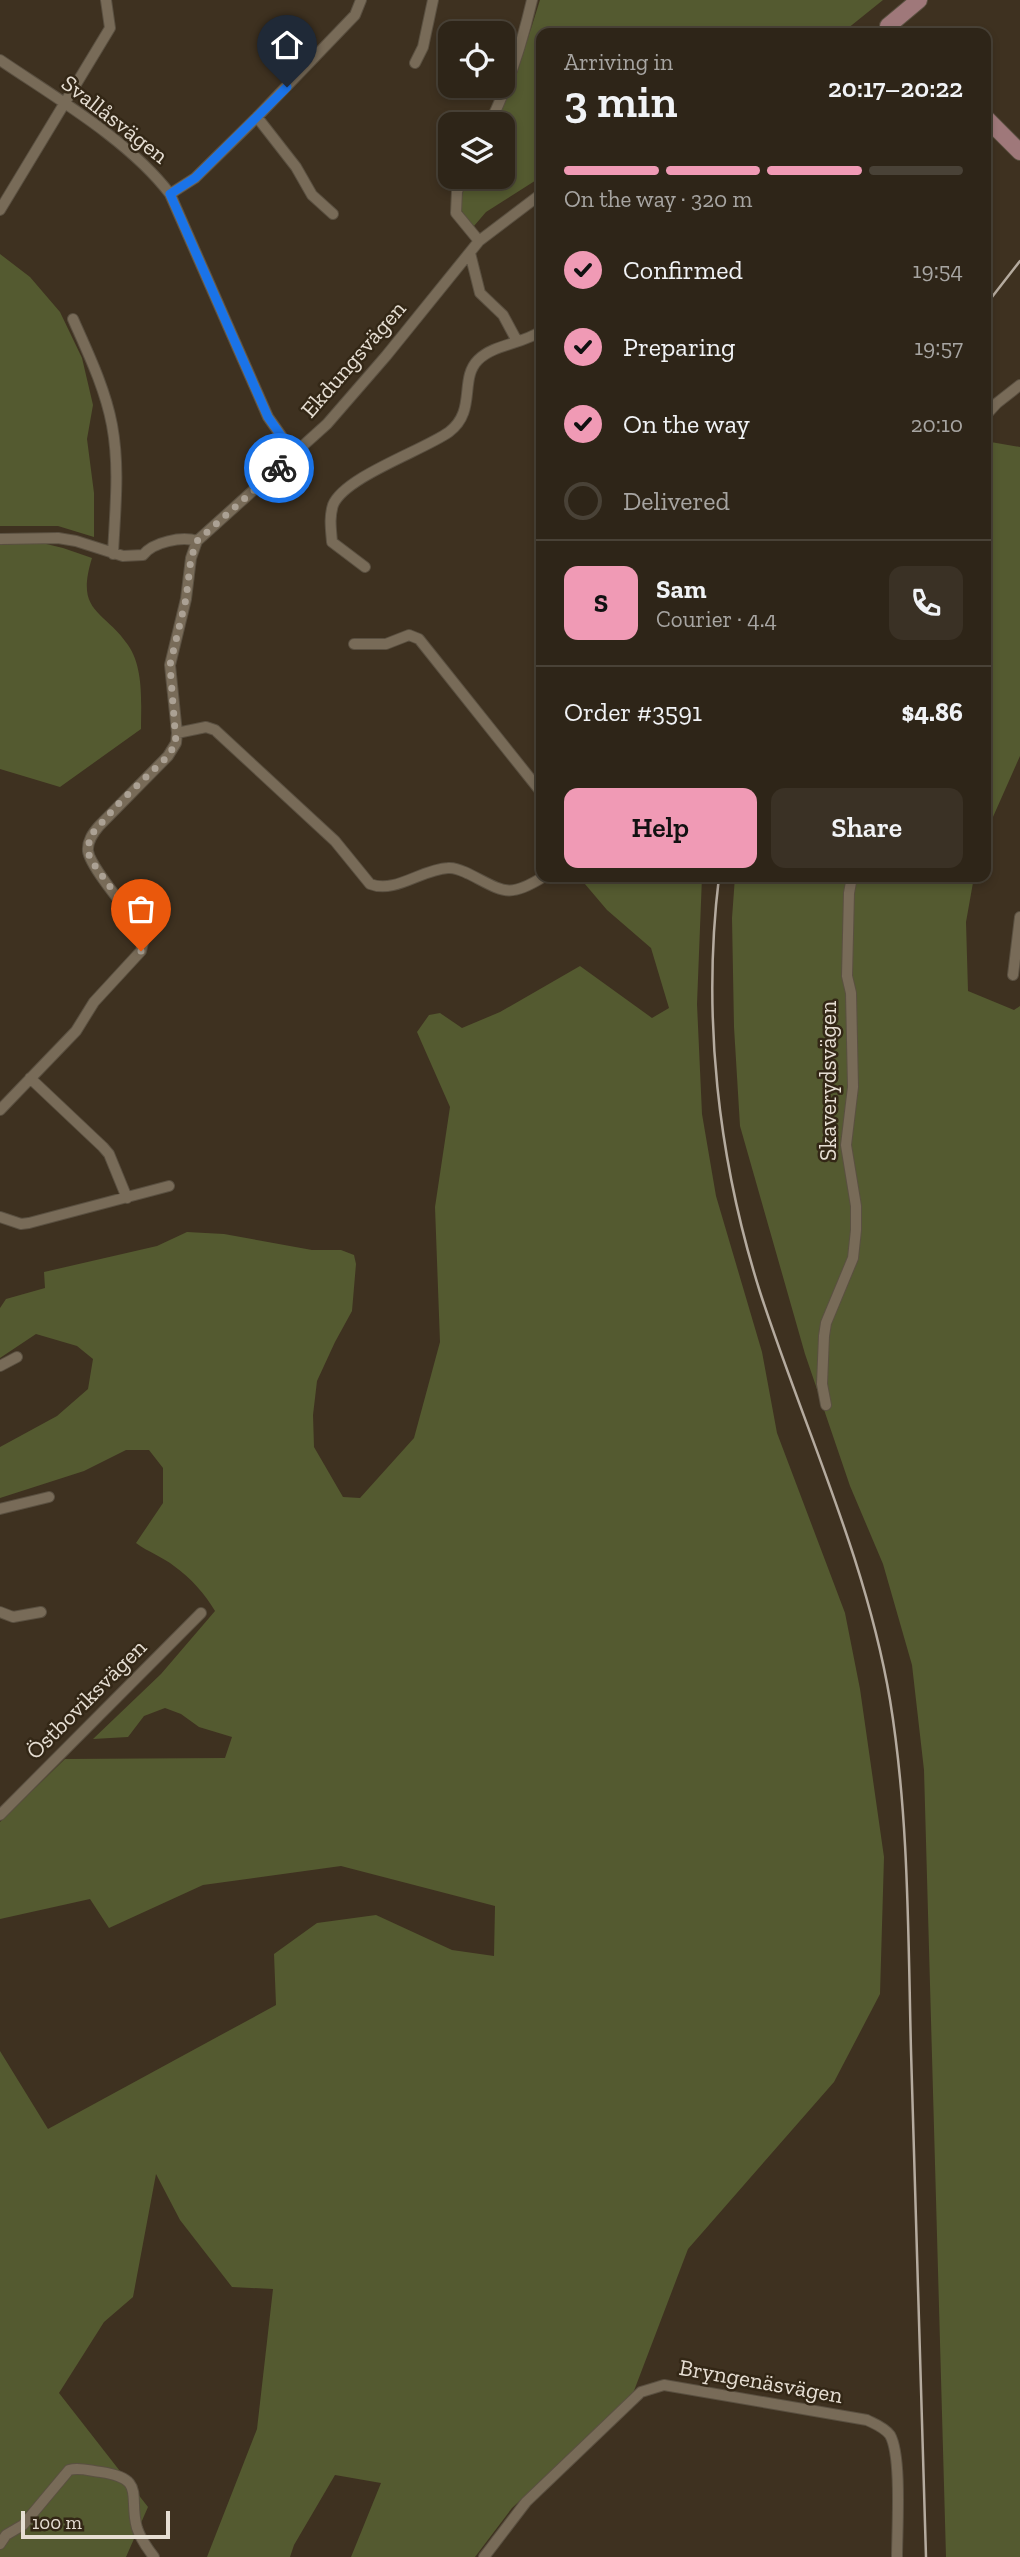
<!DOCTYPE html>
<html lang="en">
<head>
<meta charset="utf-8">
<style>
	body { margin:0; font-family:"Zilla Slab",serif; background:#3a3125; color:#f1f3f6; height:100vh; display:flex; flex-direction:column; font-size:26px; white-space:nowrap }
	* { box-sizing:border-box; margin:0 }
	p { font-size:23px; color:#a7a5a2 }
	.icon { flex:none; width:38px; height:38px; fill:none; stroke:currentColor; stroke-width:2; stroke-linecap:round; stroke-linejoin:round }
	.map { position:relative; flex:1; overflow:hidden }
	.side { position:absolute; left:536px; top:28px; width:455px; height:854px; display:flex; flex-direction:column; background:#2e2518; border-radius:14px; box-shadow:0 4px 10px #0003,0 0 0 2px #494237 }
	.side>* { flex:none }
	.tools { position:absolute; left:438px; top:21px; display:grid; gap:14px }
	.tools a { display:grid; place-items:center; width:77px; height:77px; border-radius:14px; background:#2e2518; box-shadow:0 4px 10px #0003,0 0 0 2px #494237; font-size:35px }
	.scale { position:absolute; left:21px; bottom:18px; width:149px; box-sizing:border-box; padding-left:7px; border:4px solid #e6ded3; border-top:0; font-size:19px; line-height:24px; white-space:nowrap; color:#e6ded3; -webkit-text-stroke:5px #332716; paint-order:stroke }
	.pin { position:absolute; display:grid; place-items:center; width:60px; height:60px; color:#fff; margin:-72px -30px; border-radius:50% 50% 50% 0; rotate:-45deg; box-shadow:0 0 7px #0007 }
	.pin .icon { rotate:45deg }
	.courier { position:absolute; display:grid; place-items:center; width:70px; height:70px; margin:-35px; border:5px solid #1a73e8; border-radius:50%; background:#fff; color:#222; box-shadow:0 2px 9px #0007 }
	.overview em { font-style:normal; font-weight:600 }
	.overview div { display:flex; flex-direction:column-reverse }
	.overview { display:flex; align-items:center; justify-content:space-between; height:119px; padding:0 28px }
	h1 { font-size:46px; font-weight:600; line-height:52px }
	.bar { display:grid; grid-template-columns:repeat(4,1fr); gap:10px 7px; align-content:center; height:84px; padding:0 28px }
	.bar i { height:9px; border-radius:5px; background:#494237 }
	.bar .selected { background:#f09ab5 }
	.bar p { grid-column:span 4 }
	.line { display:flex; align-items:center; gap:18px; padding:0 28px; border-top:2px solid #494237 }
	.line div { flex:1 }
	.round { display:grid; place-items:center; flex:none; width:74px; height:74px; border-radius:14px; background:#3a3125 }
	ol { padding:0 28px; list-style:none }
	li { display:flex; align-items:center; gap:21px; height:77px }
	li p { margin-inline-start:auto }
	li .icon { padding:7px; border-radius:50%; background:#f09ab5; color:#111; stroke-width:4 }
	li:last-child { color:#a7a5a2 }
	li i { width:38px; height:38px; border:4px solid #494237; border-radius:50% }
	.primary-button { display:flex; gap:14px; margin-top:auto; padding:14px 28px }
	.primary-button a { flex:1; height:80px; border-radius:14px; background:#f09ab5; color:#111; font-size:28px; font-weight:600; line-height:80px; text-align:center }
	.primary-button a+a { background:#3a3125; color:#f1f3f6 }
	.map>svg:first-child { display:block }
	.green { fill:#545a30 }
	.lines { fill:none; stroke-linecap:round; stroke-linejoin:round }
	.street-casing { stroke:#5a5041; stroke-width:12 }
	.secondary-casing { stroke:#5a5041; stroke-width:18 }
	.street { stroke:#786b58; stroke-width:10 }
	.secondary { stroke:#9f787a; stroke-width:16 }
	.rail { stroke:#b5ab9f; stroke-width:2.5 }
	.done { stroke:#aba194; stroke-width:7; stroke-dasharray:0 12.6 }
	.route { stroke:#1a73e8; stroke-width:9 }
	.labels { text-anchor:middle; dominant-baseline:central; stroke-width:5; stroke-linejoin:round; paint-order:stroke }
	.street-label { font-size:23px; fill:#e6ded3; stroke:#332716 }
</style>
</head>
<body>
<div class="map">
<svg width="1020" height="2557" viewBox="0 0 1020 2557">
	<rect width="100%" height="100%" fill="#3e3120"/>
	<!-- green -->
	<path class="green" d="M540,0H883L842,33H541V177L486,212L474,226C454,214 462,194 468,177H502V124H494L517,73Z
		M0,254L30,277L60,312L82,358L93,405L87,439L94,493V537L58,526H0Z
		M985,441L1020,447V756L985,835Z
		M38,542L63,548L92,558C75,613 103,609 128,645C144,668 141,703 141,729L60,787L0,769V545Z
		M579,877H702L697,1004L702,1114L716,1196L762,1352L777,1433L845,1613L860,1689L884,1857L880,1994L834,2082L688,2249L632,2396L512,2508L475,2557H351L381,2483L335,2475L294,2545L290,2557H207L257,2429L273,2289L232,2287L180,2220L156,2174L133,2297L104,2322L59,2393L148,2507L126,2557H0V2051L48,2129L276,2005L274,1954L317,1923L376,1915L452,1950L494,1956L495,1906L341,1866L203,1885L109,1928L90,1899L0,1919V1822L65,1759L225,1758L232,1737L199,1727L181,1714L165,1708L144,1716L128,1737L93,1739L161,1674L215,1611C205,1594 191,1578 174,1566C163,1557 148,1552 136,1543L163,1503V1468L149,1450H126L84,1471L0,1498V1447L57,1416L88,1389L93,1359L77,1346L36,1334L0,1358V1308L6,1299L45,1288L44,1272L157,1246L187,1232L224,1234L312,1250H341L354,1255L356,1264L352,1311L335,1342L317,1381L313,1415L314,1447L343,1497L360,1498L414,1438L440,1342L435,1207L450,1107L417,1032L429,1015L440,1013L462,1028L500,1012L580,966L652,1018L669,1008L651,948L607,910Z
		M735,877H974L966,922L968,991L1014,1010L1020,1006V2557H946L924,1770L912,1665L883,1564L850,1486L805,1354L740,1126L734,1027L732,918Z"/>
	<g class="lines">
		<!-- street casing -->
		<g class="street-casing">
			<path id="street" d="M0,60C56,98 130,141 170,194L268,417L294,454
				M415,63L423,47L433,0
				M257,117L355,15L361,0
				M489,124C510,84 522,43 532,0
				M464,177L457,191L456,213L479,241
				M170,194L195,178L257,117L296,167L312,195L333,214
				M0,210L110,28L106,0
				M470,253L480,293L503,315L517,341
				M73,319C88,353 105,388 112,425C120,468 115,510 113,554
				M985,416L997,403L1020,385
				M0,539L58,538L76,541L123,556L143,555C153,542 182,536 197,541
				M365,567L332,542C331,529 329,518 333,505C344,477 424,450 449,432C477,411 459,379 478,360C494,344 523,344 541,331
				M354,644H386L409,635L419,639L541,792
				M177,733L206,727L215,730L335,841L370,884C395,894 422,869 448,868C456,867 462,871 469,874C503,891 508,899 543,877
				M1013,975L1020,917
				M30,1078L103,1147L109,1154L127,1198
				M0,1110L76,1031L94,1002L141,951L144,938L139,926C128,911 90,867 88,851C87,841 93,833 99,826L168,756L176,743L177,733L170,665L186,599L191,558L197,541L327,424L386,356L479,241L541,194
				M0,1217L21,1224L29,1223L169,1186
				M0,1366L17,1357
				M826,1405L822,1384L824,1336L826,1323L853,1258L856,1230V1206L846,1145L853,1087L851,993L847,976L849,893L852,877
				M0,1509L49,1497
				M0,1612L13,1617L41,1612
				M0,1815L201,1613
				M0,2544L6,2535L23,2525L69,2470C80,2467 90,2471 101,2472C147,2479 128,2496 137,2528C141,2540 147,2548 154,2557
				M484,2557L526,2502L641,2392L664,2385L867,2420C875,2424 884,2427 890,2435C902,2456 897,2530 897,2557"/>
		</g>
		<!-- secondary casing -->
		<g class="secondary-casing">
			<path id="secondary" d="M896,33L888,26L919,0
				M985,117L1020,152"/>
		</g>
		<!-- street -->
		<use href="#street" class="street"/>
		<!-- secondary -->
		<use href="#secondary" class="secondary"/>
		<!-- rail -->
		<path class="rail" d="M985,306L1020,261
			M719,877C702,1016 718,1159 760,1292C804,1428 866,1558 890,1700C909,1816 908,1934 911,2051C916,2220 921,2388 926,2557"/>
	</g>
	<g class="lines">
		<!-- done -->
		<path class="done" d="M141,951L143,945V932L90,859L88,850L90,836L120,802L168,756L176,743L170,665L186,599L191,558L197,541L279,468"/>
		<!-- route -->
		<path class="route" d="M279,468L294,454L268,417L170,194L195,178L287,87"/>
	</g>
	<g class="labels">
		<!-- street labels -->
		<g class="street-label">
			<text transform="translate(115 119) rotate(38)">Svallåsvägen</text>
			<text transform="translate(353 359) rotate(-49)">Ekdungsvägen</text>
			<text transform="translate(828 1081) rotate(-90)">Skaverydsvägen</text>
			<text transform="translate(86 1699) rotate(-45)">Östboviksvägen</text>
			<text transform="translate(761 2381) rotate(10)">Bryngenäsvägen</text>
		</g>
	</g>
</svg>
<div class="tools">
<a><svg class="icon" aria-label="locate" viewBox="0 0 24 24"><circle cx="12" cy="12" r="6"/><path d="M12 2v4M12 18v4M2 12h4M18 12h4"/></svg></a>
<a><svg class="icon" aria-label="layers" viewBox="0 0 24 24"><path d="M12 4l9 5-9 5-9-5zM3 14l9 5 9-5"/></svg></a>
</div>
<div class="scale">100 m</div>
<div class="pin" style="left:141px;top:951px;background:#ea580c"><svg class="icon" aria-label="bag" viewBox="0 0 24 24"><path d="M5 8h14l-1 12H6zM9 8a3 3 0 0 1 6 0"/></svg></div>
<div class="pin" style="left:287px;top:87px;background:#1f2937"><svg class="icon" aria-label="home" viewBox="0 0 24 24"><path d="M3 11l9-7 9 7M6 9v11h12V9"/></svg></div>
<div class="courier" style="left:279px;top:468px"><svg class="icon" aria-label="bike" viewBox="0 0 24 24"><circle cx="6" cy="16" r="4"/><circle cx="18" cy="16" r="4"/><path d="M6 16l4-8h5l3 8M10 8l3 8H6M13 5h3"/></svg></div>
<section class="side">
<div class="overview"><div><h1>3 min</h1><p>Arriving in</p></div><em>20:17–20:22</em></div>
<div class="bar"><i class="selected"></i><i class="selected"></i><i class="selected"></i><i></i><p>On the way · 320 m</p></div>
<ol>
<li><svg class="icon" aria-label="check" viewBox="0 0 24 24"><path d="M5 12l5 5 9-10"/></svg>Confirmed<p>19:54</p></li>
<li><svg class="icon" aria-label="check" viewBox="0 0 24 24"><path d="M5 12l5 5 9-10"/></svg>Preparing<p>19:57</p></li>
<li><svg class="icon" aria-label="check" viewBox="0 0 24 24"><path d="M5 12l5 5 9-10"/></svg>On the way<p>20:10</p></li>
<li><i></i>Delivered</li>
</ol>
<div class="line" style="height:126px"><b class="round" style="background:#f09ab5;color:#111">S</b><div><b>Sam</b><p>Courier · 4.4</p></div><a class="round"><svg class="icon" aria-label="phone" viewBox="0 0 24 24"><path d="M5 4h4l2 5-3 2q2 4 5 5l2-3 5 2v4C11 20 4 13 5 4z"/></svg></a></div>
<div class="line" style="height:91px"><div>Order #3591</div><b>$4.86</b></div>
<div class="primary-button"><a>Help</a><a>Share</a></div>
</section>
</div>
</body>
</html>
